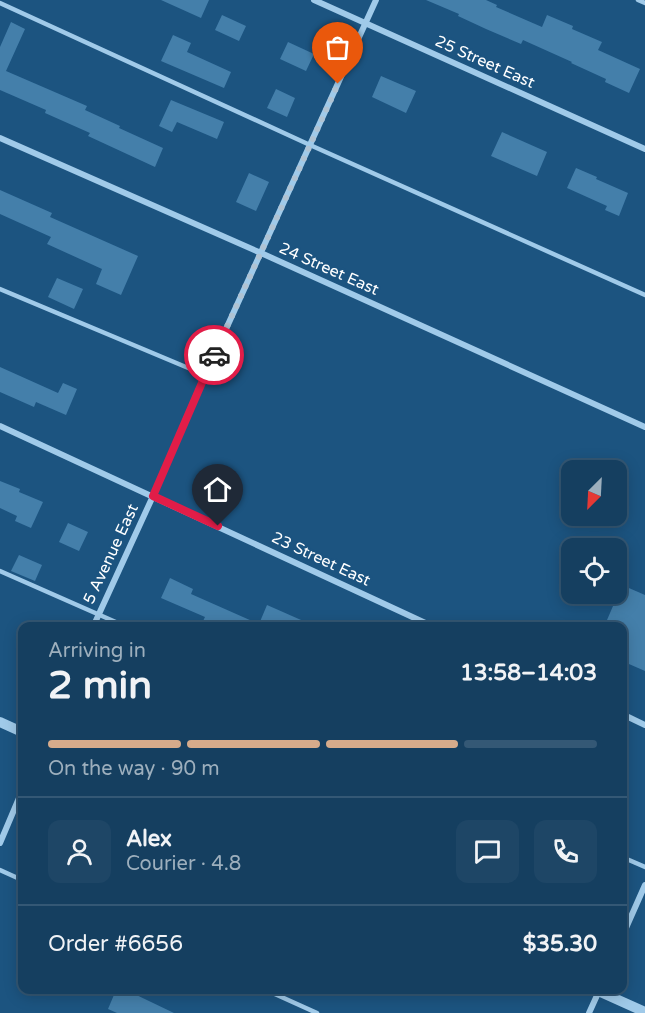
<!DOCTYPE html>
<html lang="en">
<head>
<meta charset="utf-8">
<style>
	body { margin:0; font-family:"Varela Round",sans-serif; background:#1e4666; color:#f1f3f6; height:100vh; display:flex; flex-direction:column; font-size:22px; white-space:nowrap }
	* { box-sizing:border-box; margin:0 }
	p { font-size:20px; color:#9dafbd }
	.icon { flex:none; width:33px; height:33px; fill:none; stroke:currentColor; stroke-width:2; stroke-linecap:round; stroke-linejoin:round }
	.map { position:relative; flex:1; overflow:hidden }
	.sheet { position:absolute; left:18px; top:622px; width:609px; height:372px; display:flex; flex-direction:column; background:#153f60; border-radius:12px; box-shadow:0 3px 15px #0003,0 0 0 2px #345875 }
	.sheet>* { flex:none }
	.needle { width:39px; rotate:204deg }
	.tools { position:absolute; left:561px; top:460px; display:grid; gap:12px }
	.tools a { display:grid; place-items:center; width:66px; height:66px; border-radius:12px; background:#153f60; box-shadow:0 3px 15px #0003,0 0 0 2px #345875; font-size:30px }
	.pin { position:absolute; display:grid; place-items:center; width:51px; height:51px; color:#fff; margin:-62px -26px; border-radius:50% 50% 50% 0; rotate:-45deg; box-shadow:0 0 6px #0007 }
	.pin .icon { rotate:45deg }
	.courier { position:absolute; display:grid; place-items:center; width:60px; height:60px; margin:-30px; border:4px solid #e11d48; border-radius:50%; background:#fff; color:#222; box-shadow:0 2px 8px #0007 }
	.summary em { font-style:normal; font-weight:800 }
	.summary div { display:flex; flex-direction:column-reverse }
	.summary { display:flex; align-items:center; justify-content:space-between; height:102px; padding:0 30px }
	h1 { font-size:39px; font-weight:800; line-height:45px }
	.bar { display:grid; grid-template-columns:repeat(4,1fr); gap:9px 6px; align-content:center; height:72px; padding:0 30px }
	.bar i { height:8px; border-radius:4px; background:#345875 }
	.bar .selected { background:#d6ab8b }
	.bar p { grid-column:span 4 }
	.line { display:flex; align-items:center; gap:15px; padding:0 30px; border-top:2px solid #345875 }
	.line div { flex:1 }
	.round { display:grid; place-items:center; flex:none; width:63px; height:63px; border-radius:12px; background:#1e4666 }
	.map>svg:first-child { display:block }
	.building { fill:#447faa }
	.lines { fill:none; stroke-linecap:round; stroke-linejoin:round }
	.service { stroke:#a0cae9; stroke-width:4.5 }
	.minor { stroke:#a0cae9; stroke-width:6 }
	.tertiary { stroke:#a0cae9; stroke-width:10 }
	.done { stroke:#b0c3d3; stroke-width:6; stroke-dasharray:0 10.8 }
	.route { stroke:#e11d48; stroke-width:8 }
	.labels { text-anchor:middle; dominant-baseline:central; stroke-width:4.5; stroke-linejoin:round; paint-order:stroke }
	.street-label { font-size:16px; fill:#fff; stroke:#1c5480 }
</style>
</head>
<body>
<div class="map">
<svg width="645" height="1013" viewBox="0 0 645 1013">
	<rect width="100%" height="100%" fill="#1c5480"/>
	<!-- building -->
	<path class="building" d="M161,0H209L201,18Z
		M426,0H486L497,5L496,7L542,27L547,15L573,26L572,29L602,42L598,50L640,69L629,93L605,82L606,79L571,63L572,62L523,40L521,44L486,29L458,16L459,14Z
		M222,15L246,26L239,41L215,30Z
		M11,22L25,29L6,71L87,106L85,110L120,126L119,128L163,148L155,167L88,136L90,133L45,113L46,110L0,90V47Z
		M173,35L191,43L187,52L231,72L224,88L161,61Z
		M288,42L314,54L306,71L280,59Z
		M381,76L416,91L406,113L372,97Z
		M276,89L295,98L287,117L267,108Z
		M171,100L224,122L217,139L177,122L172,132L159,126Z
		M502,132L547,152L537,176L491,156Z
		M576,168L597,177L596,179L628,193L619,216L605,210L607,206L567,188Z
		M249,173L269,182L256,211L236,202Z
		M0,190L52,213L50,217L138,256L121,295L96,284L102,269L47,244L51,237L0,214Z
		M57,278L83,289L74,309L48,297Z
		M0,367L58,393L63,383L77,389L66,415L36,402L34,407L0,392Z
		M0,481L20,489L19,492L43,502L31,528L15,521L17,516L0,508Z
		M68,523L88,532L79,551L59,542Z
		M19,555L42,565L35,581L11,571Z
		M170,578L193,589L191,594L259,624L267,605L317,627H211L202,623L205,617L161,598Z
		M622,585L645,595V671L622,661V627H604Z
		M116,990H126L174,1013H117L108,1009Z"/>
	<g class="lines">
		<!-- service -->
		<path class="service" d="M638,0L645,3
			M0,3L310,145L645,295
			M0,289L205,375
			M0,571L127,627
			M622,857L645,867
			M0,870L22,880
			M266,990L317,1013"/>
		<!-- minor -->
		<path class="minor" d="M314,0L645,149
			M0,138L261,253L645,427
			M0,426L434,627
			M93,627L153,496L205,375L376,0
			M622,714L645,725
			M0,843L22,791
			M622,937L645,885
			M589,1013L599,991"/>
		<!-- tertiary -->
		<path class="tertiary" d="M0,722L22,732
			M596,990L645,1012"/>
	</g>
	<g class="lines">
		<!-- done -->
		<path class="done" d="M214,355L338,84"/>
		<!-- route -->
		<path class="route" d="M214,355L153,496L218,526"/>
	</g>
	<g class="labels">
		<!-- street labels -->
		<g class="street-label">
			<text transform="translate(485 62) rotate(24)">25 Street East</text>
			<text transform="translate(329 269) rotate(24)">24 Street East</text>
			<text transform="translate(111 554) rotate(-65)">5 Avenue East</text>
			<text transform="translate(321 559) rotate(25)">23 Street East</text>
		</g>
	</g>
</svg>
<div class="tools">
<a><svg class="needle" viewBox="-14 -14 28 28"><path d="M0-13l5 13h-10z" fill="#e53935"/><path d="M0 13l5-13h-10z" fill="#9dafbd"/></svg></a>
<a><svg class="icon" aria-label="locate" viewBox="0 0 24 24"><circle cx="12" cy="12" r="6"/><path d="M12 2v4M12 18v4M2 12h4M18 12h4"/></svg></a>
</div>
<div class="pin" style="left:338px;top:84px;background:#ea580c"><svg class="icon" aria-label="bag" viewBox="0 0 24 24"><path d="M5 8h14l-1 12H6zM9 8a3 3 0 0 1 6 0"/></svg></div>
<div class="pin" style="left:218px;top:526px;background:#1f2937"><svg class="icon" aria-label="home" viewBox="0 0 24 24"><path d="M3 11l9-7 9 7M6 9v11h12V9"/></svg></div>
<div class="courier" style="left:214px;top:355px"><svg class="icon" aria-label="car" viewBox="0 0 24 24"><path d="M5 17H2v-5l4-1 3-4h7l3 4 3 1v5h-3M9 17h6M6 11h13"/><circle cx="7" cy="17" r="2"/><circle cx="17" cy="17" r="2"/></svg></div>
<section class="sheet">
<div class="summary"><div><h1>2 min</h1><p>Arriving in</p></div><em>13:58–14:03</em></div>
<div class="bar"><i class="selected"></i><i class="selected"></i><i class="selected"></i><i></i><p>On the way · 90 m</p></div>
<div class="line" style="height:108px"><a class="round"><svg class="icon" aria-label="person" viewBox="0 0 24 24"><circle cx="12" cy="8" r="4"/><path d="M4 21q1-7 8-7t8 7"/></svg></a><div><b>Alex</b><p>Courier · 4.8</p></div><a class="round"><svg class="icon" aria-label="chat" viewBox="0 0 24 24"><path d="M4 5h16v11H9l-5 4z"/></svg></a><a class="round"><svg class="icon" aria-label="phone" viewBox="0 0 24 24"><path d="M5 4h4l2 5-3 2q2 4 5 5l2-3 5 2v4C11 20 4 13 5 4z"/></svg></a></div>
<div class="line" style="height:78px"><div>Order #6656</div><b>$35.30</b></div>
</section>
</div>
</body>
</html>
